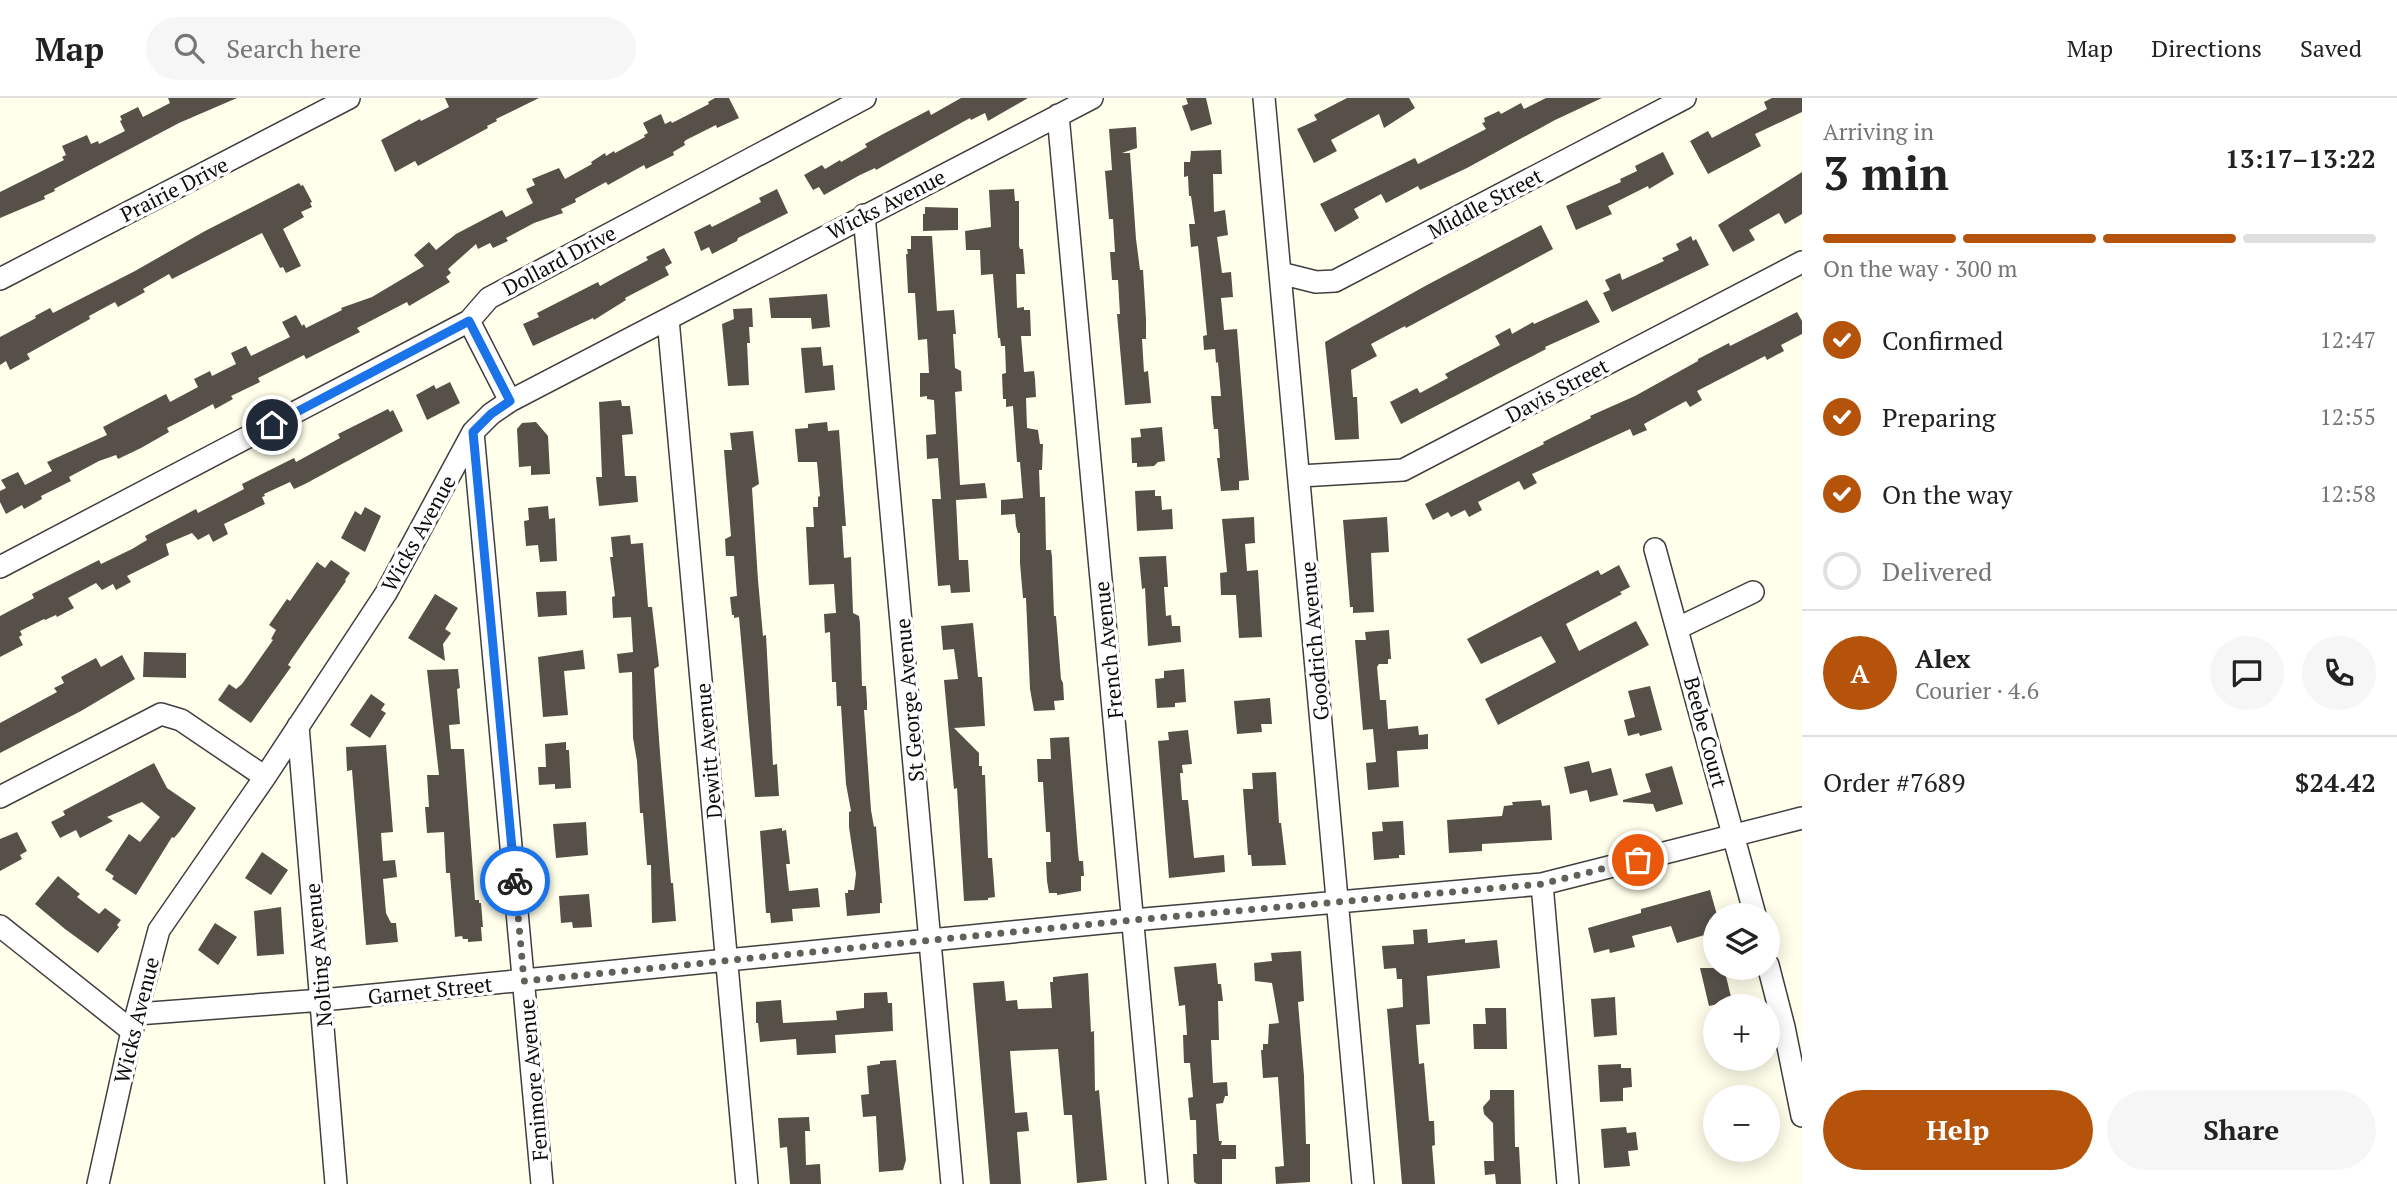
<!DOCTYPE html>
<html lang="en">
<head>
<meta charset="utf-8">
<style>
	body { margin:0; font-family:"PT Serif",serif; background:#f6f6f6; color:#222; height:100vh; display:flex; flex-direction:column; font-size:26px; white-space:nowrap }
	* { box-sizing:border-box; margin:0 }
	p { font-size:23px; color:#767676 }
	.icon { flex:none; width:38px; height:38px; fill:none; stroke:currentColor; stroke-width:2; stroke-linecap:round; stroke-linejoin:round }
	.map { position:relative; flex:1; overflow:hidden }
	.drawer { display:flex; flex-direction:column; background:#fff; width:595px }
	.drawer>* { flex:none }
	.buttons { position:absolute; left:1703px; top:805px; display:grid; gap:14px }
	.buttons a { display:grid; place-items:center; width:77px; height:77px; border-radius:50%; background:#fff; box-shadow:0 4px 18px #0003; font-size:35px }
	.pin { position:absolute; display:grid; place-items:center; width:60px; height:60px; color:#fff; margin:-30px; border:4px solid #fff; border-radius:50%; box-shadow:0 2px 7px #0007 }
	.courier { position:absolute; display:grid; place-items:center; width:70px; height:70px; margin:-35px; border:5px solid #1a73e8; border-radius:50%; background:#fff; color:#222; box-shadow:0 2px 9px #0007 }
	.headline em { font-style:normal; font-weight:800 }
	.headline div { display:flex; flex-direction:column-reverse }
	.headline { display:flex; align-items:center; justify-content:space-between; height:119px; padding:0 21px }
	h1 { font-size:46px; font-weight:800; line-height:52px }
	.bar { display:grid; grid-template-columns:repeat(4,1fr); gap:10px 7px; align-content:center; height:84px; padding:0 21px }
	.bar i { height:9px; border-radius:5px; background:#e0e0e0 }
	.bar .current { background:#b45309 }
	.bar p { grid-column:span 4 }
	.line { display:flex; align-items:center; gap:18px; padding:0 21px; border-top:2px solid #e0e0e0 }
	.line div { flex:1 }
	.round { display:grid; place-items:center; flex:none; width:74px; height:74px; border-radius:37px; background:#f6f6f6 }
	ol { padding:0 21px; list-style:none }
	li { display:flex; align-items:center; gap:21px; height:77px }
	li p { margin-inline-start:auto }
	li .icon { padding:7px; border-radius:50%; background:#b45309; color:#fff; stroke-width:4 }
	li:last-child { color:#767676 }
	li i { width:38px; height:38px; border:4px solid #e0e0e0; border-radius:50% }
	.cta { display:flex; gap:14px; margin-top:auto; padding:14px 21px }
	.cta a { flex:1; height:80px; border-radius:42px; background:#b45309; color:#fff; font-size:28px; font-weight:800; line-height:80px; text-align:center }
	.cta a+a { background:#f6f6f6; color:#222 }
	header { display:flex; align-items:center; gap:42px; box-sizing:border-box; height:98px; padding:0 35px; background:#fff; border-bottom:2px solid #e0e0e0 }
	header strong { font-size:33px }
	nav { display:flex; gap:38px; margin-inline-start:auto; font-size:24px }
	.search { width:490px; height:63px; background:#f6f6f6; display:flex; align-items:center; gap:18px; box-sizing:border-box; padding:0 24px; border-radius:38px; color:#767676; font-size:26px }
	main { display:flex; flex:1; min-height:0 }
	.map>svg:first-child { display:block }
	.building { fill:#565048 }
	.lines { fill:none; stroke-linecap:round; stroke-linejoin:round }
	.minor-casing { stroke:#3f3f3f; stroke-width:24 }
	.minor { stroke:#fff; stroke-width:21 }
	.done { stroke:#61615a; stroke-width:7; stroke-dasharray:0 12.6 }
	.route { stroke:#1a73e8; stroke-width:9 }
	.labels { text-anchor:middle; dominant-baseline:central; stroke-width:7; stroke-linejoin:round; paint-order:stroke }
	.street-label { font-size:21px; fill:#0c0c0c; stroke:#fff }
</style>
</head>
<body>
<header>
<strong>Map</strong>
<div class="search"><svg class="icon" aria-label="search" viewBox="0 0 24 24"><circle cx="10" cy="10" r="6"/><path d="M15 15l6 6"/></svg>Search here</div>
<nav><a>Map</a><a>Directions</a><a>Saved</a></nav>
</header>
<main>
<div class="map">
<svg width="1802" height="1086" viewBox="0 0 1802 1086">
	<rect width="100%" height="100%" fill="#ffffeb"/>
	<!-- building -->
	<path class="building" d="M168,0H237L179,25L54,91L55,93L44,98L45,101L0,120V94L64,62L62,59L66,57L62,48L87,37L91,46L98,43L99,46L125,33L120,23L122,22L120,18L138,9L143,19L170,5Z
		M445,0H539L496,21L497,23L487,28L488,30L418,68L415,63L395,74L381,42L420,21L421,23L449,9Z
		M715,0H729L739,20L717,30L716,27L686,42L684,44L685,47L673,54L674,57L646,71L644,67L608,87L606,84L575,101L576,104L561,111L563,115L534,125L506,140L508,143L493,150L490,145L478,151L476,146L448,171L451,175L446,179L450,184L409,208L407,204L357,230L360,234L306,261L304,257L258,280L260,284L231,298L233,301L215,311L213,306L183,322L167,330L169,334L141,350L118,361L116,357L99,363L69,379L71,383L41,398L42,401L24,411L22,407L6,416L0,404V393L6,390L1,382L18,374L25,387L52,373L47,364L107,337L103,329L166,296L170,304L198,289L194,281L210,273L212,278L236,266L231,255L246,248L251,258L290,239L282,224L296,217L302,228L304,226L306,230L342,212L341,210L372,199L424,168L414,157L429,144L436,152L456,136L496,115L502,112L506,119L533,105L526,91L535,87L532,81L559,70L565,81L592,66L591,64L605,55L606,58L614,53L615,55L645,39L644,37L648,35L643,25L661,16L665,26L671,23L672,25L709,6L708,4Z
		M961,0H1028L988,23L985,15L971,22L970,20L876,72L875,70L860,77L824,97L819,89L813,92L804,77L822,67L825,71L840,62L841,64L867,49L865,46L885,35L929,12L931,17Z
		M1186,0H1206L1212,26L1191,33L1182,8L1188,6Z
		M1347,0H1409L1415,10L1384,30L1379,16L1331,42L1337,53L1314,65L1297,31L1317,22L1314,17Z
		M1546,0H1602L1555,22L1467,70L1420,92L1418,88L1386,105L1381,96L1354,111L1359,120L1335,134L1320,106L1415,60L1418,66L1486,31L1482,25L1485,24L1484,20L1499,13L1501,16L1521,5L1524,11Z
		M1772,0H1802V14L1755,36L1761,48L1708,76L1690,43L1708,33L1712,40L1767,11L1764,4Z
		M1136,29L1137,50L1122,55H1130L1136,141L1140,172H1143L1146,221V241H1142L1144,274L1148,273L1151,305L1125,307L1117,216H1120L1118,182H1112L1110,154H1115L1113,121H1109L1105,73L1112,72L1109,31Z
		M1221,52L1222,76H1213L1214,114L1225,112L1228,137L1217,139L1222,175L1231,174L1233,199L1221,200L1224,232L1237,231L1249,382L1239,383V392L1221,393L1217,360H1220L1218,331H1214L1213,324L1211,298H1221L1218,264L1216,265L1215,251L1204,252L1203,238L1207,237L1201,176L1198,148L1191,149L1189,126H1195L1191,98H1189L1188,78L1184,79V64H1190L1191,53Z
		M1663,54L1674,76L1649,91L1648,88L1608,108L1612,116L1576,132L1566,108L1621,84L1620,81L1637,73L1635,68Z
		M1802,74V116L1785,126L1779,115L1749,132L1755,142L1733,154L1718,127Z
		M299,85L301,88L303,87L312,104L310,105L312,109L301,114L304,119L283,131L301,168L286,175L283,169L280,170L262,135L172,181L169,176L143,191L145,194L118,209L115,204L89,218L90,221L27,256L30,261L10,272L6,263L0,267V239L36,220L35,218L50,210L53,215L135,173L205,133Z
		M777,91L788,115L738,140L737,143L712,156L709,149L701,153L694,134L710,126L712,129L761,104L759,100Z
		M1014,91L1015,103H1019V148L1020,151H1023L1025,176H1016L1017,210L1024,209V212H1030L1031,238H1021L1024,274L1034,273L1035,281L1036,299L1026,300L1027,330L1038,332L1040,346H1043L1042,372H1039L1040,399H1045L1046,452H1051L1052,459L1054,518H1056L1061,581L1063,585L1064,602L1054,603L1055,612L1034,613L1030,591L1026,500H1023L1020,465V435H1018L1016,428L1015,416L1001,417V402L1023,400L1020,364H1017L1013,308L1006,309V301H1003L1002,276L1006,275L1005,248H1001L1000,240H998L993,176L981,177L980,152H966L965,133L991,129L989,92Z
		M925,109L958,110V132L923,133V116H925Z
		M1541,127L1553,151L1406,230L1405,228L1371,246L1377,258L1351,272L1353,299H1357L1359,341L1335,342L1325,244L1427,187Z
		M911,138H932L937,213L954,212L956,236H953L955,270L961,273L962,293L955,294L960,387L985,385L987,400L956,402L959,462H968L970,494L951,495L950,487L938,488L932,401H941L938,360L927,361L926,337L936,336L934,302L927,301V298L920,299V275H929L927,241L918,242L915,195H908L906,156H908L907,151H911Z
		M1691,138L1693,143L1696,141L1709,167L1612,214L1603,195L1610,192L1605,182L1620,175L1622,182L1664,163L1662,160L1679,152L1676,146Z
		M664,150L672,165L665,169L669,177L625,200L626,202L594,222L593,220L533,248L523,226L539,219L537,215L598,184L600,188L616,179L648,162L646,159Z
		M827,196L830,229L812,231L811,220H771L769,200Z
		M1587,202L1600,224L1545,249L1546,251L1401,326L1390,304L1417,290L1420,295L1448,280L1445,276L1500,247L1495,238L1510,230L1512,236L1533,224L1534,226Z
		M752,210L753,229H749L750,245H747L749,287L728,288L722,226L734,221L733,211Z
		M1797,214L1802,223V236L1781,247L1784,253L1767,262L1765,258L1697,293L1702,302L1690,309L1686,303L1644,326L1647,332L1633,338L1630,331L1532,376L1537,385L1524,392L1519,383L1478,404L1482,412L1469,419L1465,412L1451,419L1448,414L1433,422L1425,406L1544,346L1543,344L1591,320L1590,318L1635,298L1698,263V261L1729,245L1730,248Z
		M821,249L823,268L833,267L835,292L805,295L801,250Z
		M450,284L460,305L427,322L416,297L434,287L436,291Z
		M621,302L622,308H630L633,336L622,337L625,378H636L638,404L599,408L596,379H602L599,304Z
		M388,311L390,314L393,312L403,333L305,386L294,391L290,384L264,396L265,398L262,399L265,406L224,426L228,436L213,444L209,436L198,442L192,435L166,446L169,457L127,478L131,484L116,492L113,486L102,492L96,485L68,500L74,510L57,519L56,517L45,522L44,521L20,533L22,537L19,539L23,547L0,559V518L34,500L32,496L99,462L101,466L132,451L147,442L145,438L196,411L198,415L227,400L244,391L242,386L294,360L296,364L340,340L338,336Z
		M536,324L548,338L550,376L531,377V368L519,369L517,331L522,325Z
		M827,324L828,333L839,332L846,428H842L844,460L851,459L853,515L859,518L860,525L862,588H866L867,604V612H864L871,712L874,729L876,728L882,805H880V815L847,818L845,795H848V792H854L856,776L849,729V714L851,713L846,686L841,608H837L836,584H832L830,534L825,535L824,516L836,515L834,486L809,487L806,429H814L813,409H818V399L820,398L817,364H798L795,331L808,330V326Z
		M1162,329L1165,363L1158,364L1154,368L1137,369V365H1132L1131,340L1141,339L1140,331Z
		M753,333L759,386L752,390L758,482L763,538L766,537L773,667L777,666L779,698L755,699L739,519L734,520V517H732L730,499L737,498L734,458H726L725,441L731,438L724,352H732L730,335Z
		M1155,392V398H1161L1162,412L1172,411L1173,431L1137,433L1135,393Z
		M548,408L549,421L555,420L557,463L540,464L538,447L526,448L524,423L529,422L528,410Z
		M365,409L381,418L365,454L341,440L355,413L361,417Z
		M1254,419L1255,445L1245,446L1247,473L1258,472L1262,539L1239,540L1236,497H1221L1220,475L1227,474L1222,421Z
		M1387,419L1389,454L1371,455L1374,514L1353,515V509H1350L1343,422Z
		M630,437L631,446L643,445L648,509H652L659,568L654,571L660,655L671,785H673L676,823L652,825L651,767H647L643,715H640L637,663L633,640L632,574L619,575L617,556L633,554L631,519L613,520L612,499L615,498L610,459H613L611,439Z
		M1166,458L1168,489H1164L1166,518L1171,517L1172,528H1180L1181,544L1148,548L1145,490L1142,491L1139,459Z
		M331,462L350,475L345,482L346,483L291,562L288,567L291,569L251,625L218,602L229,586L236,591L242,586L273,542L271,541L276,532L269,527L287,501L290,503L317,464L325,470Z
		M1619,467L1630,489L1620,494L1622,496L1566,526L1579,553L1636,523L1649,547L1498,627L1485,601L1556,564L1541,538L1481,566L1467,541L1598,472L1601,477Z
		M566,493L567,517L538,519L536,494Z
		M435,496L458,510L445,531L451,535L443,546L445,563L408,540Z
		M973,525L978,579H982L985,628L954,630L979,655V668H982V677H985L988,760H992L995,799L988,800V802L964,803L957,690L954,691L944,582L958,581L954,551L943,552L941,528Z
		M1389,532L1391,561H1388V566H1379L1377,569L1380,602H1386L1388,631L1418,628L1419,637L1428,636V651L1397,653L1399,689L1368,692L1366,665L1376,664L1373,631L1363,632L1355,542H1366L1365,534Z
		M583,552L585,571L564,573L568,617L543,619L538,559Z
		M144,554L186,555V580L143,579Z
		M122,557L135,581L81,613L0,655V625L57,594L54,590L64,585L61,579L96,560L101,569Z
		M458,571L460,590L457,591L460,626L449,627L451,651H464L475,802H479V805H481L483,829H481L482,843L468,844V841H463L462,838L455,839L450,775H446L444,734L427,735L425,709H429L427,677H439L427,572Z
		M1184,571L1186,604L1175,605V609L1157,610L1155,581L1164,580V573Z
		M1650,588L1662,632L1640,638L1639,635L1628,638L1624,622L1635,619L1628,593Z
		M371,596L385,606L381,612L386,615L370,640L350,627Z
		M1270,600L1272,626H1261L1262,634L1237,636L1234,603Z
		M1188,632L1192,666L1182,667L1183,675H1180L1182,702H1188L1194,760L1224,757L1225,774L1169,780L1158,643L1169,642L1168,634Z
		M1069,639L1078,754L1079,763H1083L1084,778H1081V793L1057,797V795H1049L1047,783L1046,764H1051L1050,734H1046L1043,684H1038L1037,661H1051L1050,640Z
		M566,644V652H569L571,690L555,691V686L539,687L538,669H546L545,646Z
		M386,647L393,734L381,735L383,763L395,762L397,779L383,781L386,815L391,825H396L398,844L366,847L352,672L347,673L346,649Z
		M1589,663L1592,675L1611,670L1618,697L1590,704L1587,692L1570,696L1564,669Z
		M154,665L167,690L196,710L180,733L174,740L172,739L136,797L112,781L114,778L105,772L129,736L140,744L160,719L142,704L107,719L113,723L80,740L76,732L60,740L51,724L65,717L63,713Z
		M1672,668L1683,706L1656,714L1653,706L1623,704V702L1651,694L1645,676Z
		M1276,674L1279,725H1281L1286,767L1252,768L1251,757H1248L1243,691H1253L1252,675Z
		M1541,702L1542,708L1550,707L1552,742L1482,746V753L1449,755L1447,722L1502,718L1504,708L1513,707L1512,704Z
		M1403,723L1405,757H1399V760L1374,762L1372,734L1383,733L1382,724Z
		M586,724L588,757L556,760L553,726Z
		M782,730V733L786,732L790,766H786L789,793L818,790L820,809L792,811L793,823L771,825L770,815H766L760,733Z
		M17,734L27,753L20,757L22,761L0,773V741Z
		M262,754L288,772L271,797L245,780Z
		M58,778L80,796L77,799L99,816L105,810L121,822L117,827L119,829L98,855L65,831L35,806Z
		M1710,792L1717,817H1715V834L1677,845L1671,828L1632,838L1635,849L1610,855L1609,851L1594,855L1588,830L1641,815V811Z
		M589,796L592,829L573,830L572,824L561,825L559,798Z
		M281,809L284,856L257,858L254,813Z
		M215,825L237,839L218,867L198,852Z
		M1427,831L1428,845L1465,841V845L1497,842L1500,870L1427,878L1430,926L1416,927L1419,966L1424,965L1429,1023H1434L1435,1047L1432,1048L1435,1086H1402L1387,911L1403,909L1402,881H1397L1396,870L1384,871L1382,848L1414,846L1413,832Z
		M1301,853L1304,903L1298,904L1304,978L1306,1046H1310V1084L1276,1086L1275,1069L1284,1068L1278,979L1263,980L1261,952H1263V946H1268L1269,926L1279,925L1272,885L1255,883L1254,865L1272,863L1271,855Z
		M1216,865L1218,886H1221L1223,903H1218L1219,942H1211L1213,985L1227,984L1228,998H1225L1223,1005L1216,1006L1219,1043H1222L1221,1047H1236V1061H1222V1086H1197L1194,1084L1193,1056H1197L1196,1022H1190L1188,1000L1193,999L1190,965H1184L1183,937H1187L1185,907L1179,908L1174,869Z
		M1700,870H1724L1732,903L1709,908Z
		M1088,875L1091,934L1094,933L1095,993L1099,992L1107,1082L1077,1085L1072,1017H1064L1058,951L1010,953L1015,1015L1027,1014L1029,1033L1017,1034L1021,1086H990L973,885L1004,883L1006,903L1017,902L1018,911L1052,910L1050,884H1053V879Z
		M887,894L888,905H892L893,933L835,937L836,955L797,957L796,941L760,944L758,925H756V904L781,902L783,925L837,922L836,913L864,910V895Z
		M1615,899L1617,937L1594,939L1591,901Z
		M1485,910H1506L1507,951H1474L1473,926H1486Z
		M896,962L906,1062L903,1072L879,1074L876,1018L863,1019L861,997L869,996L867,968L880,966V963Z
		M1621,966V970H1631L1632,989L1623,990V1003L1600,1004L1598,967Z
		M1490,992H1514L1515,1049H1519L1521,1086H1496L1495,1076L1485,1077L1484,1063H1494L1493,1025L1484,1016L1483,1009L1490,1001Z
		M809,1019L810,1033H805L806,1067L820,1066L821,1086H790L787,1049L780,1050L778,1020Z
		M1626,1029L1627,1035L1636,1034L1638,1052L1628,1053L1630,1068L1604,1070L1601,1031Z"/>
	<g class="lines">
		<!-- minor casing -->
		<g class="minor-casing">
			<path id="minor" d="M1264,0L1363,1086
				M1058,17L1157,1086
				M864,117L952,1086
				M1280,175L1316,184L1335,183L1685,0
				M0,181L349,0
				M668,221L747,1086
				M469,223L510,303
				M473,334L542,1086
				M1300,378L1403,372L1802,164
				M1655,451L1755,817
				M0,469L469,223L489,200L865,0
				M1678,530L1753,494
				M298,628L336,1086
				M0,699L161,616L181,622L265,679
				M1542,786L1568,1086
				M0,828L132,933
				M1768,867L1784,929L1802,1018
				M137,916L322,902L1133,822L1542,786L1802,720
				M98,1086L132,933L159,832L265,679L386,495L473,334L491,316L510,303L1092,0"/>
		</g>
		<!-- minor -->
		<use href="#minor" class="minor"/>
	</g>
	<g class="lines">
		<!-- done -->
		<path class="done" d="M515,783L524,883L1133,822L1542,786L1638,762"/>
		<!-- route -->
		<path class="route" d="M272,327L469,223L510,303L491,316L473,334L515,783"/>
	</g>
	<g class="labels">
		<!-- street labels -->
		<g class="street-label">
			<text transform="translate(174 91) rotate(-27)">Prairie Drive</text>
			<text transform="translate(1485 105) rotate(-28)">Middle Street</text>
			<text transform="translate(886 106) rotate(-27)">Wicks Avenue</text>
			<text transform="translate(559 162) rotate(-28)">Dollard Drive</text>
			<text transform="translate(1557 292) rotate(-28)">Davis Street</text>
			<text transform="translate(418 435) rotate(-61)">Wicks Avenue</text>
			<text transform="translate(1314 543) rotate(-95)">Goodrich Avenue</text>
			<text transform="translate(1108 552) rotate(-96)">French Avenue</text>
			<text transform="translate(909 602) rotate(-95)">St George Avenue</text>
			<text transform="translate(1706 634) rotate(75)">Beebe Court</text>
			<text transform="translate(708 653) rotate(-95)">Dewitt Avenue</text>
			<text transform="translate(318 857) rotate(-95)">Nolting Avenue</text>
			<text transform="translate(430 892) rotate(-6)">Garnet Street</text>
			<text transform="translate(136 922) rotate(-76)">Wicks Avenue</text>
			<text transform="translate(533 982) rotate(-95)">Fenimore Avenue</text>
		</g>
	</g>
</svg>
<div class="buttons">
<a><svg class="icon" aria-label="layers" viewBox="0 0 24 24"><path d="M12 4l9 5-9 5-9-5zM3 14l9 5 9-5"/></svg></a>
<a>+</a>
<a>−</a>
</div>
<div class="pin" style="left:1638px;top:762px;background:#ea580c"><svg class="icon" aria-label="bag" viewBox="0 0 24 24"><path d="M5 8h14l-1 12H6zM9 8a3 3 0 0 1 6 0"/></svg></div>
<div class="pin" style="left:272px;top:327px;background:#1f2937"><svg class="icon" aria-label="home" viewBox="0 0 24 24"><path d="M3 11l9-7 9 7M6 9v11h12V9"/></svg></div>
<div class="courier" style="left:515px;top:783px"><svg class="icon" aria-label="bike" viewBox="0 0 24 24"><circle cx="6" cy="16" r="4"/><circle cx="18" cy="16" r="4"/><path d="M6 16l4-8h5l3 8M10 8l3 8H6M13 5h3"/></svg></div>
</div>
<section class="drawer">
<div class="headline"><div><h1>3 min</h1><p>Arriving in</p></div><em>13:17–13:22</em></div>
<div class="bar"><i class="current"></i><i class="current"></i><i class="current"></i><i></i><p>On the way · 300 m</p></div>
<ol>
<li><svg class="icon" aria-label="check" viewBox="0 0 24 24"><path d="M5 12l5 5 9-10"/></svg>Confirmed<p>12:47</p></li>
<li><svg class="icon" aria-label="check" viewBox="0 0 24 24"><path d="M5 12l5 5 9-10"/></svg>Preparing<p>12:55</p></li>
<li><svg class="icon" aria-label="check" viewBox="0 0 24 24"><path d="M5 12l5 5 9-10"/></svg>On the way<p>12:58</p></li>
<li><i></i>Delivered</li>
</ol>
<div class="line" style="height:126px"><b class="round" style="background:#b45309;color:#fff">A</b><div><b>Alex</b><p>Courier · 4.6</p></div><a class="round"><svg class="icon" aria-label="chat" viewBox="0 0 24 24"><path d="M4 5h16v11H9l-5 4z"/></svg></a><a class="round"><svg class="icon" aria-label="phone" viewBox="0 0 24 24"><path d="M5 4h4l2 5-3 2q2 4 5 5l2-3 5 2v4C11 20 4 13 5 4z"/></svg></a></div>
<div class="line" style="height:91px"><div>Order #7689</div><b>$24.42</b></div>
<div class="cta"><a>Help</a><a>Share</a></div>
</section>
</main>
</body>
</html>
